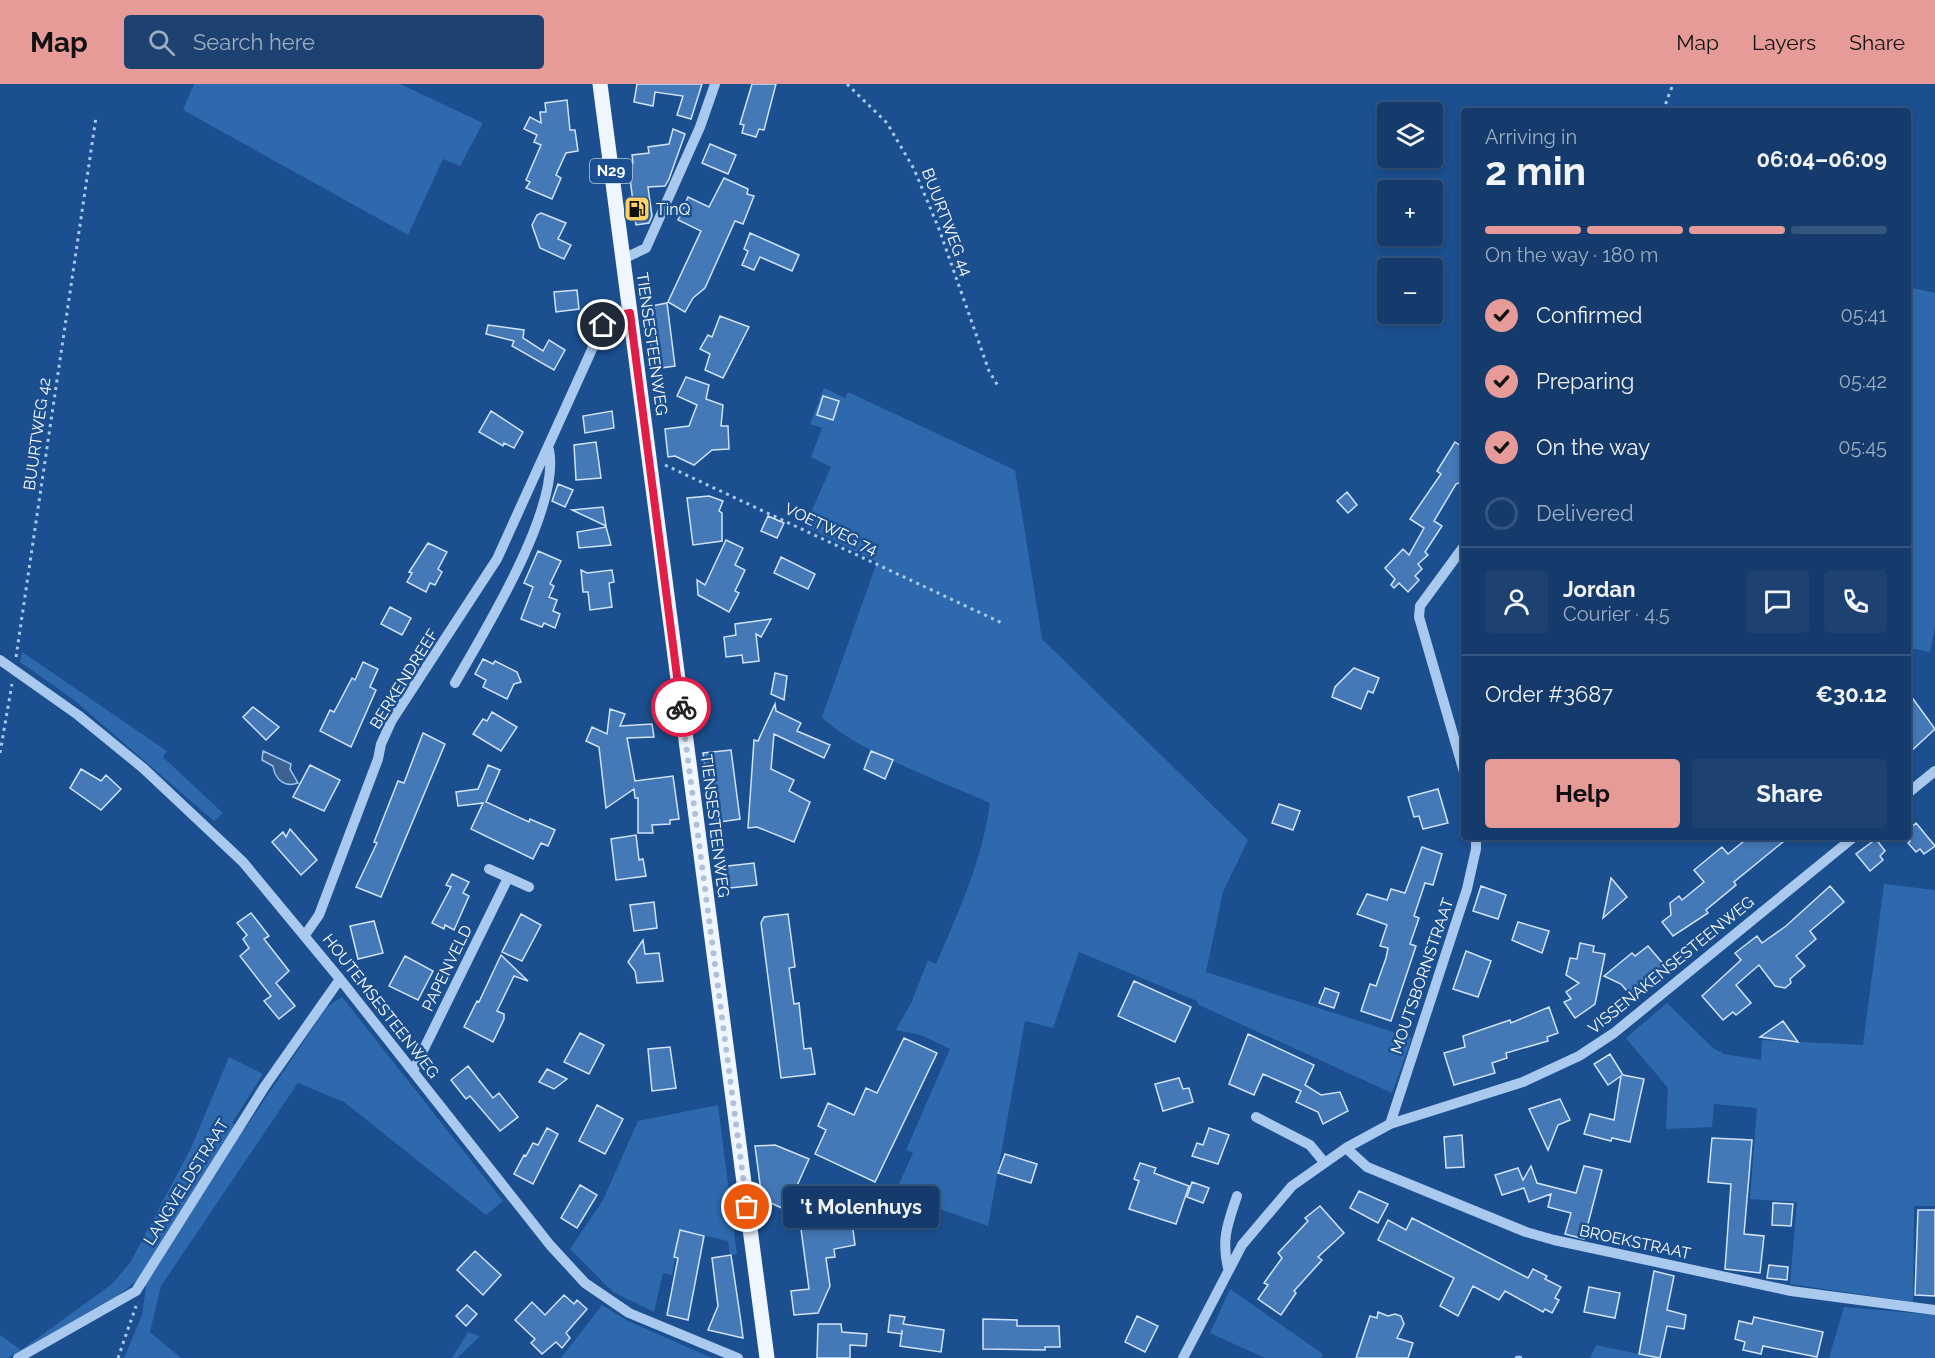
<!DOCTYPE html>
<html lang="en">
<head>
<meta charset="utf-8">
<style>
	body { margin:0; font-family:Raleway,sans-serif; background:#1d4271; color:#f1f3f6; height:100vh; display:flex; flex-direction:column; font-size:22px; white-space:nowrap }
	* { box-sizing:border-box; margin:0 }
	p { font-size:20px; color:#9dadc1 }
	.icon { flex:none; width:33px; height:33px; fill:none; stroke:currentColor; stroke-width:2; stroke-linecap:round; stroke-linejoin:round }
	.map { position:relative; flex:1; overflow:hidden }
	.drawer { position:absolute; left:1461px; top:24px; width:450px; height:732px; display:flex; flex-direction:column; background:#143b6b; border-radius:6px; box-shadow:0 3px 9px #0003,0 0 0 2px #33557e }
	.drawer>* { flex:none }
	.controls { position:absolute; left:1377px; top:18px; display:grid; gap:12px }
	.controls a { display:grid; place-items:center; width:66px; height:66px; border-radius:6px; background:#143b6b; box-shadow:0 3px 9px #0003,0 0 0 2px #33557e; font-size:30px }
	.pin { position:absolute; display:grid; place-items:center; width:51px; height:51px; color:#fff; margin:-26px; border:3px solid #fff; border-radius:50%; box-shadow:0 2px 6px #0007 }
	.courier { position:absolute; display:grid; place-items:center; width:60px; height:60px; margin:-30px; border:4px solid #e11d48; border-radius:50%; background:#fff; color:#222; box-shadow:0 2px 8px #0007 }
	.bubble { position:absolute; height:42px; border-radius:6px; background:#143b6b; box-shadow:0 3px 9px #0003,0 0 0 2px #33557e; font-size:20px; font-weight:700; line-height:42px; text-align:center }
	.headline em { font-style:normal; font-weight:700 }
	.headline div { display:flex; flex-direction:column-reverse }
	.headline { display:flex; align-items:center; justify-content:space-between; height:102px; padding:0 24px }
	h1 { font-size:39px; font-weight:700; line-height:45px }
	.bar { display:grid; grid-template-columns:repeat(4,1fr); gap:9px 6px; align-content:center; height:72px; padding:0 24px }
	.bar i { height:8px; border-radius:4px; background:#33557e }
	.bar .current { background:#e69b98 }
	.bar p { grid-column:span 4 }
	.line { display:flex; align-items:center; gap:15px; padding:0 24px; border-top:2px solid #33557e }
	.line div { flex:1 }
	.round { display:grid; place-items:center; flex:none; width:63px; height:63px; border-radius:6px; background:#1d4271 }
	ol { padding:0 24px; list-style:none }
	li { display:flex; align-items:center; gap:18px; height:66px }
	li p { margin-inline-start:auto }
	li .icon { padding:6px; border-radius:50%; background:#e69b98; color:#111; stroke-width:4 }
	li:last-child { color:#9dadc1 }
	li i { width:33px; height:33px; border:3px solid #33557e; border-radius:50% }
	.primary-button { display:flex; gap:12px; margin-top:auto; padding:12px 24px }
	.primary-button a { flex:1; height:69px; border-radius:6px; background:#e69b98; color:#111; font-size:24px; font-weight:700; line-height:69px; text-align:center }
	.primary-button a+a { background:#1d4271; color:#f1f3f6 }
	header { display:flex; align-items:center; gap:36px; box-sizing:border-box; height:84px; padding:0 30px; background:#e69b98; color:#111 }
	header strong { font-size:28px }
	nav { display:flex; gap:33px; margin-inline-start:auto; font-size:21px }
	.search { width:420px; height:54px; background:#1d4271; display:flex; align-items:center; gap:15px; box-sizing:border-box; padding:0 21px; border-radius:6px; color:#9dadc1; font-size:22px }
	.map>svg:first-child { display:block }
	.green { fill:#2e69ad }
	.water { fill:#3c6290; stroke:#9cc4f0; stroke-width:1.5 }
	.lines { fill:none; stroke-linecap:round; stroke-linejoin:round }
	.stream { stroke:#9cc4f0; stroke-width:4.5 }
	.building { fill:#4478b7; stroke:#cfe3fa; stroke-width:1.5 }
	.path { stroke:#a9c9ee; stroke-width:3; stroke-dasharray:3 4.5; stroke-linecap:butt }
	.minor { stroke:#a9c9ee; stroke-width:10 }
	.major { stroke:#f0f6ff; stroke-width:15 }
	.done { stroke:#afc1d8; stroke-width:6; stroke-dasharray:0 10.8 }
	.route { stroke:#e11d48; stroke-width:8 }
	.labels { text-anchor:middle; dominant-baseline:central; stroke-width:5; stroke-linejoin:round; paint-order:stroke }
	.shield { fill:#1b4f8f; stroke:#bbcadd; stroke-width:1.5 }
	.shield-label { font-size:15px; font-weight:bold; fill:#fff }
	.poi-label { font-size:16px; fill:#fff; stroke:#1b4f8f; text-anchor:start }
	.street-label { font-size:16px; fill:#fff; stroke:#1b4f8f }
</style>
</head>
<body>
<header>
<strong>Map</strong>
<div class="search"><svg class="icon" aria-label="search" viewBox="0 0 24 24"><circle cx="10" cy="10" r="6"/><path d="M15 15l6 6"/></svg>Search here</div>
<nav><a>Map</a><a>Layers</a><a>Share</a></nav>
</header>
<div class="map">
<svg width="1935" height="1274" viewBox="0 0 1935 1274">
	<rect width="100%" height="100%" fill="#1b4f8f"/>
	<!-- green -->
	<path class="green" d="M194,0H400L483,39L460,82L443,75L408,151L183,26Z
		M1908,203L1935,209V543L1930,568L1908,564Z
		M824,304L845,314L848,308L1015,386L1042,555L1248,756L1223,808L1206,888L1412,954L1392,1009L1199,921L1197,917L1079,868L1053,944L1025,937L988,1142L895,1109L913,1069L906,1066L950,965L921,951L896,946L912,917L928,876L936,880C959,827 982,777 990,719C946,699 853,666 822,633L877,478L805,442L831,383L811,373L822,344L810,340Z
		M22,568L167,667L163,673L223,729L214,737L73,615L20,578Z
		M1884,800L1935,806V1122H1914L1913,1218L1790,1200L1797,1118L1750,1115L1757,1024L1714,1020L1712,1043L1666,1045L1668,1004L1626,954L1667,919L1713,964L1724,970L1761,976L1762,956L1863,961Z
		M342,913L503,1117L486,1131L344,1018L298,999L161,1202L150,1248L181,1274H124L142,1231L146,1203L138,1196L115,1214L8,1274H0V1251L21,1266L112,1200L130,1179L191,1064L229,973L263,990L232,1039L244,1046L327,923Z
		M718,1021L737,1170L730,1171L728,1157L680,1146L672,1191L663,1189L654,1228L613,1208L570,1165L603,1116L638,1037Z
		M1230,1205L1323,1270L1321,1274H1265L1210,1249Z
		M602,1221L628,1237L712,1274H561Z
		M1844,1223L1935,1231V1274H1829Z
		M468,1248L480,1252L457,1274H452Z
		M1596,1261L1657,1274H1590Z"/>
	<!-- water -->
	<path class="water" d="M263,667L291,680L290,685L298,699C284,704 275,695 273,682L262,676Z"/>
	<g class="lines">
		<!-- stream -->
		<path class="stream" d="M1517,1274H1520"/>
	</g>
	<!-- building -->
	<path class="building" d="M637,0H702L691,35L677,31L683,12L655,8L653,22L634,18Z
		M752,0H776L764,46L759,45L756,53L742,49L744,41L740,40Z
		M567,16L570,46H575L578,67L566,69L556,91L561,94L552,115L526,104L530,98L526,96L541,61L534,58L537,51L524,45L530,33L541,39L540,28H546L545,19Z
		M673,45L685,50L669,95L665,102L648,103L652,132L649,139L636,141L628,79H633L632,71L649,69L648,63L669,60Z
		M710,60L736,71L728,90L702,79Z
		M724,94L748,105L747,110L754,112L743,140L735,137L705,204L693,214L685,228L668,218L701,147L678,136L688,113L709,123Z
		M541,129L566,139L558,155L571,161L564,175L540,164L532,141L537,131Z
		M750,149L799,171L792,187L760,173L754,186L742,181L748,167L744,165Z
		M577,206L579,225L556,228L554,208Z
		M667,219L675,282L654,285L646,223Z
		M720,232L749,243L723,294L705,286L710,270L700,265L708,251L712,253Z
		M488,241L524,246L523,254L543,267L549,256L565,266L554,286L512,262L514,257L486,250Z
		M686,293L709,301L706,315L723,321L721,342H728L729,365L712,366L694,381L675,372L668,373L665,345L689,342L697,321L677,312Z
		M823,312L839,317L833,336L817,331Z
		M491,327L523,348L514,364L504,359L503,362L479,348Z
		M612,327L614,344L585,349L583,332Z
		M596,358L601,394L576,396L574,361Z
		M1455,358L1464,364L1462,398L1456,400L1434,437L1442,442L1425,468L1428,471L1418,480L1422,485L1415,492L1419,496L1408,508L1399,499L1394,504L1391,501L1395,495L1385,484L1403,465L1409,471L1424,444L1410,435L1441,390L1437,387Z
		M558,400L573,406L565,423L552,417Z
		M1347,408L1357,421L1348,429L1337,417Z
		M709,412L723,417L719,427L722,429V457L693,461L687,414Z
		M603,423L606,442L572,426Z
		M768,432L784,439L777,454L761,447Z
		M606,443L611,461L579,464L577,448Z
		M726,456L743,464L735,481L745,486L735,507L739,509L729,528L698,511L697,496L705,501Z
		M428,459L447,468L438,485L442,488L435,501L430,499L426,508L407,498L412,489L409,488Z
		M538,467L561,477L550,500L554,502L549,513L557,516L553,527L560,530L555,544L544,539L542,543L521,535L533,503L524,499Z
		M781,473L815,490L808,505L774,489Z
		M581,486L587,489L612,486L614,498L609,499L612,523L590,526L588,508H583Z
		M390,523L411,534L402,551L381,540Z
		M771,535L761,553L756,550L759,577L743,579L742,571L726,573L724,553L736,551L735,540Z
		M483,575L493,580L495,577L517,588L521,598L514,600L507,615L483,603L486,596L475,590Z
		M363,578L378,585L370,603L376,606L351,663L320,647L330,626L334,628L352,594L355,596Z
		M1354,584L1379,594L1373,609L1368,607L1361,625L1332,613L1335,603Z
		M775,589L787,592L784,616L771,610Z
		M1908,608L1935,645L1908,670Z
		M775,620L776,627L801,639L797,647L830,661L824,674L774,650L771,685L794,696L789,707L810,718L794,758L757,743L748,744L754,656L758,657Z
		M253,623L279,643L266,656L243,633Z
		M610,625L625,630L620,642L652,640L654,653L627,654L635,697L673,692L679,735L670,736V740L652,741L653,749H638V714H635L634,705L606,724L599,663L586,657L592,643L607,650Z
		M492,628L517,643L501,667L473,650L483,635L487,637Z
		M423,649L445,660L381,813L356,803L377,759L374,758L398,697L404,699Z
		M731,666L740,735L713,739L703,669Z
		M871,667L893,676L885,695L864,685Z
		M310,681L340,696L324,727L293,713Z
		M488,681L500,686L486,718L529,738L530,735L555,746L548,762L541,759L533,775L471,745L483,719L458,722L456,708L478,705Z
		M81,685L101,697L106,691L121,705L101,726L70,704Z
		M1438,705L1448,739L1423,745L1419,732L1414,733L1408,713Z
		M1279,720L1300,727L1293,746L1272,739Z
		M1916,739L1935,762L1924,770L1920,765L1916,768L1908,759L1910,757L1908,746Z
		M290,745L317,776L301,791L272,758L283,748L286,753Z
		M636,751L639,776L643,775L646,792L616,796L611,755Z
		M1749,753H1789L1734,798L1736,801L1706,826L1708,829L1673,852L1662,838L1671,831L1670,819L1679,812L1682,816L1704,798L1694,786L1722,763L1728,770Z
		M1876,755L1885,767L1880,772L1883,776L1870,787L1856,770Z
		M1422,763L1442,770L1433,801L1425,799L1414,832L1419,834L1410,860L1416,862L1391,937L1361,927L1370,900L1376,902L1386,874L1388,864L1380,862L1387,841L1357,830L1367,810L1387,816L1391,805L1405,809Z
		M754,779L757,801L721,805L719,783Z
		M452,790L469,798L463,809L469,812L454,846L445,841L444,845L432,839L451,803L446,801Z
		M1611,794L1627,813L1603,834Z
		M1481,802L1506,811L1498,835L1473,827Z
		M1830,802L1844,818L1810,847L1816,855L1796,872L1805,882L1790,895L1791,899L1785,904L1775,902L1759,881L1736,901L1751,919L1736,931L1733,928L1723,936L1702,912L1741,876L1735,869L1757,852L1762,859L1786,842Z
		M654,818L657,844L634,847L630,821Z
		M251,829L269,852L264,855L289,887L276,899L295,922L279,935L264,917L271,912L240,872L249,864L243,855L247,851L237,839Z
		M521,830L541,841L522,877L502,868Z
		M788,830L795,883L789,884L794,920L799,919L804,965L811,964L815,990L781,994L761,839L764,833Z
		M374,837L383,869L358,875L350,842Z
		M1518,838L1549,847L1542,869L1512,856Z
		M643,856L645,870L659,869L663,897L637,899L635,887L628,878Z
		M1580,859L1594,862L1593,868L1605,870L1595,920L1575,934L1564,918L1571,915L1566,908L1579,899L1566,891L1570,874L1577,875Z
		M1648,862L1665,882L1652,892L1655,896L1633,914L1621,900L1604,892L1632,869L1635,872Z
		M1466,867L1491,877L1478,913L1453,905Z
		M501,871L528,897L514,892L497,927L504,930V935L493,958L464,943L477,917L479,918Z
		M405,872L433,887L418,916L389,902Z
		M1134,897L1191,923L1175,958L1118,932Z
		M1325,904L1339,909L1334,924L1319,919Z
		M1549,923L1558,949L1547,953L1548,957L1506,969L1507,974L1492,979L1495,989L1454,1001L1444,969L1465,963L1463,952L1510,936L1511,939Z
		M1783,937L1798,958L1760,953Z
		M580,949L604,961L589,990L564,978Z
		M1248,950L1314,981L1305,1001L1321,1011L1340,1008L1348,1027L1323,1040L1318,1028L1296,1018L1301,1007L1263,990L1254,1011L1229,1000Z
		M904,954L937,969L875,1098L815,1070L826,1046L818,1042L828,1019L854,1031L866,1004L877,1009Z
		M670,963L676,1004L652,1007L648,965Z
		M1610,970L1623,991L1644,995L1630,1058L1612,1054L1611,1057L1584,1050L1590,1030L1614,1036L1621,992L1608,1001L1594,980Z
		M468,982L493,1014L499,1009L518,1033L500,1047L470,1012L466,1015L451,996Z
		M547,985L567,995L554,1005L539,998Z
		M1179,994L1183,1005L1189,1004L1193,1018L1163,1027L1155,1000Z
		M1560,1015L1570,1036L1558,1041L1548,1066L1529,1025Z
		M597,1021L623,1035L605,1070L579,1057Z
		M547,1044L558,1050L533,1100L514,1090L524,1071L526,1072L533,1059L538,1061Z
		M1209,1044L1229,1051L1218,1080L1192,1072L1197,1059L1203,1061Z
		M1462,1051L1464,1083L1446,1084L1444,1053Z
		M1712,1054L1752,1056L1744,1150L1764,1152L1760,1189L1725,1185L1731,1100L1708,1098Z
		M775,1061L809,1075L786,1126L762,1115L755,1062Z
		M1005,1070L1037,1080L1031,1099L998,1089Z
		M1140,1079L1156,1084L1154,1089L1189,1102L1176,1140L1129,1125L1139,1097L1134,1095Z
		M1531,1082L1537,1099L1576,1109L1584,1082L1602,1086L1584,1155L1565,1150L1571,1129L1548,1123L1551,1110L1529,1118L1524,1104L1502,1111L1495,1091L1518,1084L1523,1096Z
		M1192,1098L1209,1104L1203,1119L1187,1113Z
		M580,1101L597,1111L577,1144L561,1134Z
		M1359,1107L1388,1120L1378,1139L1350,1124Z
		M1773,1119L1793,1120L1791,1142L1772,1141Z
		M1320,1122L1344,1149L1318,1173L1322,1176L1294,1207L1296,1209L1281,1231L1258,1215L1268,1201L1264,1199L1282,1174L1278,1169L1308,1137L1305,1134Z
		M1918,1126H1935V1212L1915,1211Z
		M1412,1134L1528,1194L1533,1185L1547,1192L1545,1195L1561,1203L1555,1214L1559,1216L1552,1229L1545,1225L1543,1228L1505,1207L1499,1216L1473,1202L1458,1232L1440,1222L1454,1194L1378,1156L1388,1136L1406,1146Z
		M852,1138L855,1161L834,1165L835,1173L826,1174L830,1202L818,1229L794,1231L791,1207L809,1205L801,1145Z
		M680,1146L704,1152L688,1236L667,1231L678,1174L674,1173Z
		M475,1167L501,1191L483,1211L457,1186Z
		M731,1171L741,1238L743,1254L708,1246L718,1222L712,1174Z
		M1769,1181L1788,1183L1787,1196L1767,1194Z
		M1654,1187L1674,1192L1667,1226L1686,1231L1684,1245L1667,1242L1660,1274L1639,1270Z
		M1589,1203L1620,1209L1615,1234L1584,1228Z
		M564,1211L574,1220L577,1216L587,1225L566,1249L570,1254L562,1264L556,1258L542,1270L531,1259L535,1255L515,1236L532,1218L545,1231Z
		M467,1221L477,1230L466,1242L456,1232Z
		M1378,1228L1388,1232L1395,1230L1401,1232L1404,1240L1397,1254L1413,1259L1408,1274H1356L1370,1232L1377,1234Z
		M890,1231L905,1233L903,1240L944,1246L941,1268L900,1262L902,1246V1250L888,1248Z
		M1137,1232L1158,1242L1145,1268L1125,1258Z
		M1754,1233L1823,1248L1817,1273L1763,1262L1761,1270L1743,1266L1745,1258L1735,1255L1739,1237L1752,1240Z
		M983,1235L1017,1236V1242H1059L1060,1263H1045V1266L983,1265Z
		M818,1240H841L842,1248L867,1250L866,1262L850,1261V1274H817Z"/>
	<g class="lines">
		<!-- path -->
		<path class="path" d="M847,0L887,39L914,85L939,145L989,287L998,302
			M1663,27L1673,0
			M665,381L1002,539
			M16,573L96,33
			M0,669L12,600
			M118,1274L136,1222"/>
		<!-- minor -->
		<path class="minor" d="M623,175L646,164L700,43L715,0
			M1464,462L1420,522L1419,533L1464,688
			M0,576L78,631L143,684L243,778L340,895L550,1161L585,1199L629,1229L738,1274
			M455,599C484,548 561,424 549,366
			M1908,709L1935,687
			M489,785L529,803
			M305,851L319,831L378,675L381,660L392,636L497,475L603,241L614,232L630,229
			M413,987L508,794
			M1256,1033L1310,1061L1324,1078
			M1390,1040L1467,805L1476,765V753
			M1346,1064L1367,1083L1526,1148L1554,1156L1791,1207L1935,1226
			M1228,1184C1221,1155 1228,1139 1237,1112
			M18,1274L136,1207L265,1002L340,895
			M1183,1274L1242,1161L1292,1102L1346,1064L1390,1040L1523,998L1579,972L1614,949L1854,753"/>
		<!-- major -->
		<path class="major" d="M600,0L767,1274"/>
	</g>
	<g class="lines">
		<!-- done -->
		<path class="done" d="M681,623L747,1123"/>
		<!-- route -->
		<path class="route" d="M603,241L614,232L630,229L681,623"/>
	</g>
	<!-- icons -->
	<defs>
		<g id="fuel-square" transform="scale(1.35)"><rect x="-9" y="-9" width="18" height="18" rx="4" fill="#ffd166" stroke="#1b4f8f"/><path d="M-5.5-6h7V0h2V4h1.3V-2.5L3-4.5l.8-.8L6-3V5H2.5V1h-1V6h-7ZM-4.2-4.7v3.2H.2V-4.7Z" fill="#111"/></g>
	</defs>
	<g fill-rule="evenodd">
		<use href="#fuel-square" x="637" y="125"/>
	</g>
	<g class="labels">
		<!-- shield labels -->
		<rect class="shield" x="590" y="75" width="42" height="24" rx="4.5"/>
		<g class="shield-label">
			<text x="611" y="87">N29</text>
		</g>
		<!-- poi labels -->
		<g class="poi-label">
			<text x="656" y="125">TinQ</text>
		</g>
		<!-- street labels -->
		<g class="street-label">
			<text transform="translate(947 138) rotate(69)">BUURTWEG 44</text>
			<text transform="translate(652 260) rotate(82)">TIENSESTEENWEG</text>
			<text transform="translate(37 350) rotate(-82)">BUURTWEG 42</text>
			<text transform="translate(831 445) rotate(25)">VOETWEG 74</text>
			<text transform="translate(404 595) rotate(-58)">BERKENDREEF</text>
			<text transform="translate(715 742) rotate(83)">TIENSESTEENWEG</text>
			<text transform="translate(1671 881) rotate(-39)">VISSENAKENSESTEENWEG</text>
			<text transform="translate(447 884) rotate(-64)">PAPENVELD</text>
			<text transform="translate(1422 892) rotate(-71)">MOUTSBORNSTRAAT</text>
			<text transform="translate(381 922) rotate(52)">HOUTEMSESTEENWEG</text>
			<text transform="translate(186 1098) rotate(-58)">LANGVELDSTRAAT</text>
			<text transform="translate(1635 1158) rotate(12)">BROEKSTRAAT</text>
		</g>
	</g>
</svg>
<div class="controls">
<a><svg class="icon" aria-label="layers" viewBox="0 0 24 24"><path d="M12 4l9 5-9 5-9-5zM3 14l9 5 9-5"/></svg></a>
<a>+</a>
<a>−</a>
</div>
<div class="pin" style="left:747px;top:1123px;background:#ea580c"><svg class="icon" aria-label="bag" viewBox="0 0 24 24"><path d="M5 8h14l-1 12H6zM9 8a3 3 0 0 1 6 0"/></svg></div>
<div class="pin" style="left:603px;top:241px;background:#1f2937"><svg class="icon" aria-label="home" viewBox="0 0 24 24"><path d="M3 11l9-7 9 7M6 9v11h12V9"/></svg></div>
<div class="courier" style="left:681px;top:623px"><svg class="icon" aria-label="bike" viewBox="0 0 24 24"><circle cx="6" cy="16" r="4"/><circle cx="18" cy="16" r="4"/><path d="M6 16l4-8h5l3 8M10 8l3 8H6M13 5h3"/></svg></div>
<div class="bubble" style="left:783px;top:1102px;width:156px">'t Molenhuys</div>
<section class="drawer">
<div class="headline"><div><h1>2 min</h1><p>Arriving in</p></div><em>06:04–06:09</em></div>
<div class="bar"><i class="current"></i><i class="current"></i><i class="current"></i><i></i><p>On the way · 180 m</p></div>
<ol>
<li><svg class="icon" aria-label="check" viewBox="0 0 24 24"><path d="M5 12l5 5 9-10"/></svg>Confirmed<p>05:41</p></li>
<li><svg class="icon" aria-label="check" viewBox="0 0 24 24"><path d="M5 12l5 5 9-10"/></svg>Preparing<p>05:42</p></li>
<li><svg class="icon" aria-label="check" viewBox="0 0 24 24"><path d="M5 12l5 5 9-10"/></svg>On the way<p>05:45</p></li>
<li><i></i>Delivered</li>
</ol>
<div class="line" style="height:108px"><a class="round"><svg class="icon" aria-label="person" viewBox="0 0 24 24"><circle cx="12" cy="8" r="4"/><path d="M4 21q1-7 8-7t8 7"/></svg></a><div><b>Jordan</b><p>Courier · 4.5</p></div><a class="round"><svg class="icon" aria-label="chat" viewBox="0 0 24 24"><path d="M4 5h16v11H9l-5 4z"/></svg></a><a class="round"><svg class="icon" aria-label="phone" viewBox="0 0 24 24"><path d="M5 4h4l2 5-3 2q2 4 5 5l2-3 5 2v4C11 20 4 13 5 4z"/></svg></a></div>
<div class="line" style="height:78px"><div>Order #3687</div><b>€30.12</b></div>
<div class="primary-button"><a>Help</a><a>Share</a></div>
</section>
</div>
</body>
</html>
